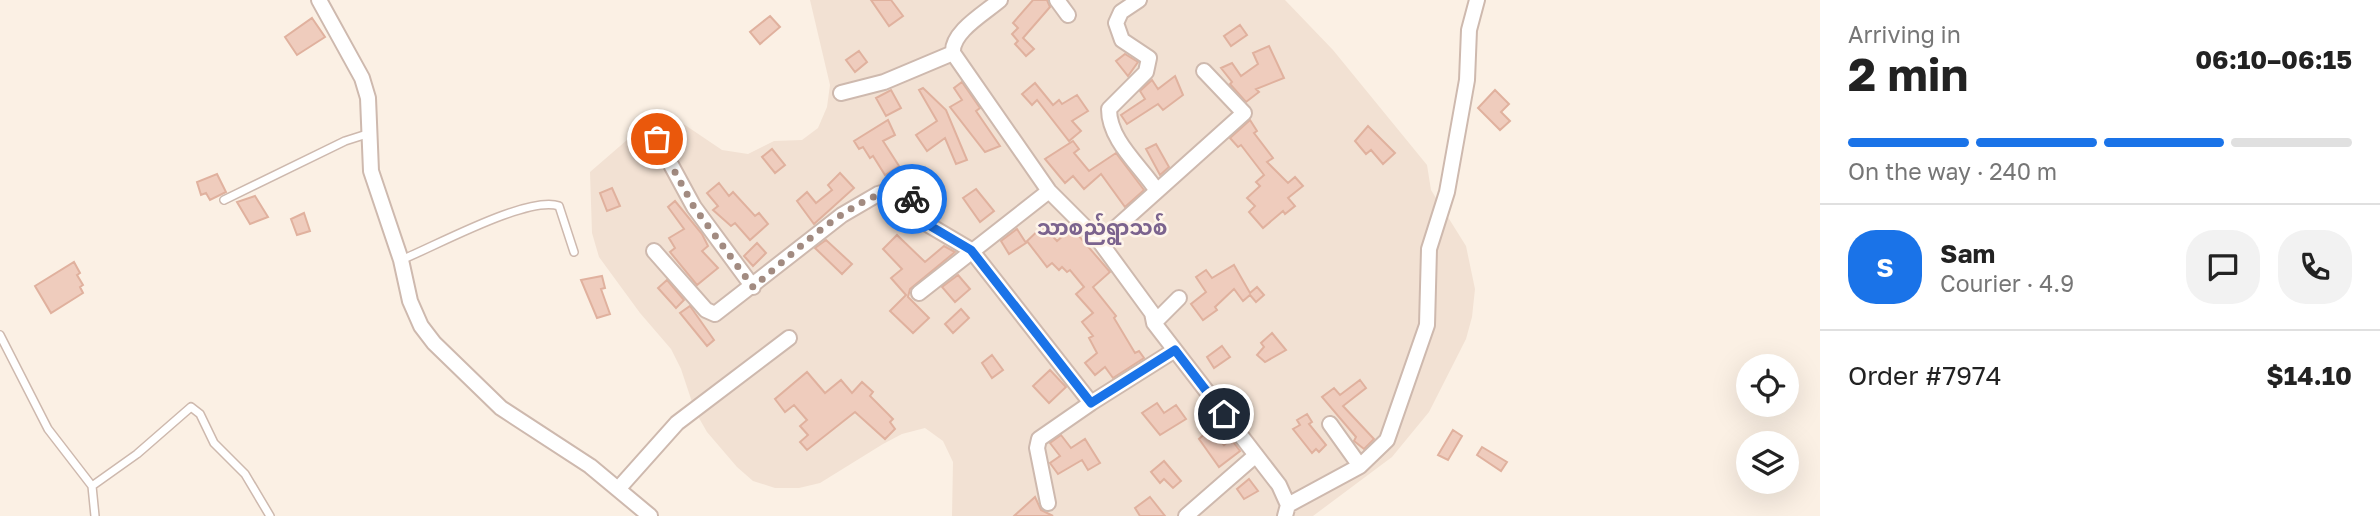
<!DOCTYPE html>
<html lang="en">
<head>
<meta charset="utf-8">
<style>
	body { margin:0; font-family:"Golos Text","Noto Sans Myanmar",sans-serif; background:#f2f2f2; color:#222; height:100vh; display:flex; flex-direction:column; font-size:26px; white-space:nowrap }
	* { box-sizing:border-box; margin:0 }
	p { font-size:23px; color:#767676 }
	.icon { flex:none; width:38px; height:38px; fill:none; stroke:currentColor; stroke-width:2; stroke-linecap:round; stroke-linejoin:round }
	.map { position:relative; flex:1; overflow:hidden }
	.panel { display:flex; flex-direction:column; background:#fff; width:560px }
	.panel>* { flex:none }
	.buttons { position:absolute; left:1736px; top:354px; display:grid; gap:14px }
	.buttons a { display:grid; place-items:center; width:63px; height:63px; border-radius:50%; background:#fff; box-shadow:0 7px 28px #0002; font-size:35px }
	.pin { position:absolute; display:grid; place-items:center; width:60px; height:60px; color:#fff; margin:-30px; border:4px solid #fff; border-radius:50%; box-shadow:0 2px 7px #0007 }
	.courier { position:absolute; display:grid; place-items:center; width:70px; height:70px; margin:-35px; border:5px solid #1a73e8; border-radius:50%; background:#fff; color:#222; box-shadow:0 2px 9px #0007 }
	.headline em { font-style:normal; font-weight:700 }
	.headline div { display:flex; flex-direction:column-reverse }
	.headline { display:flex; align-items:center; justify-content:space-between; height:119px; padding:0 28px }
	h1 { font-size:46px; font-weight:700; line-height:52px }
	.bar { display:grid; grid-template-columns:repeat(4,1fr); gap:10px 7px; align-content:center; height:84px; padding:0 28px }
	.bar i { height:9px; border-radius:5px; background:#e0e0e0 }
	.bar .active { background:#1a73e8 }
	.bar p { grid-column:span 4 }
	.line { display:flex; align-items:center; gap:18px; padding:0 28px; border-top:2px solid #e0e0e0 }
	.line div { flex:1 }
	.round { display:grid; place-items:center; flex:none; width:74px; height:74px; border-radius:28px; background:#f2f2f2 }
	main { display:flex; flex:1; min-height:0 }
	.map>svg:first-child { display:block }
	.residential { fill:#f2e1d3 }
	.building { fill:#efccbd; stroke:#e0b19e; stroke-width:2 }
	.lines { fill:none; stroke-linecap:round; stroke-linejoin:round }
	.service-casing { stroke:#ceb9ae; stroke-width:10 }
	.minor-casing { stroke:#ceb9ae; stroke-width:18 }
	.service { stroke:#fff; stroke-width:7 }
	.minor { stroke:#fff; stroke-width:14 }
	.done { stroke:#a28b81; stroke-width:7; stroke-dasharray:0 12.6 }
	.route { stroke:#1a73e8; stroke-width:9 }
	.labels { text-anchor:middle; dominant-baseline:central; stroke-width:5; stroke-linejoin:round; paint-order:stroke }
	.quarter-label { font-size:21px; font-weight:bold; fill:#7b638e; stroke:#fef4ea }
</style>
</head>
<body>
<main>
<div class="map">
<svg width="1820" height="516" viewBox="0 0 1820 516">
	<rect width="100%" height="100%" fill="#fbf0e4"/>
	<!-- residential -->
	<path class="residential" d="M810,0H1285L1333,50L1427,165L1431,190L1466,246L1475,289L1472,317L1466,339L1429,412L1392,457L1313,516H952L953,462L943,441L925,428L902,434L883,444L820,483L799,488H775L753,481L737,467L707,432L695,411L681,369L671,349L640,313L599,257L592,233L590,172L642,127L664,120L685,125L722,150L748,154L774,141L802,140L818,128L827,107L830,85Z"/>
	<!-- building -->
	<path class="building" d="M871,0H891L903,16L889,26Z
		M1033,0H1047L1050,7L1023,38L1034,49L1026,56L1015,44L1018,41L1012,34L1018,28L1013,23Z
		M770,16L780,27L760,44L750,32Z
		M312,18L325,37L297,55L285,37Z
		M1240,25L1247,35L1231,46L1224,36Z
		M1269,46L1284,78L1256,89L1259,92L1246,102L1230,84L1232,82L1221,68L1232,63L1241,76L1258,64L1253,53Z
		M859,51L867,62L855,72L846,60Z
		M1125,54L1138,62L1128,76L1116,61Z
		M1175,76L1183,95L1163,110L1158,104L1127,124L1121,115L1145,99L1140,91L1152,80L1158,89Z
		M962,82L980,108L976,111L1000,146L985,152L950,107L962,100L954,88Z
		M1035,83L1053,105L1059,100L1062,104L1077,95L1088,111L1072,121L1081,131L1069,141L1037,100L1032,105L1022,94Z
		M923,88L946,110L967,160L956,164L945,138L927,151L916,135L937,121L919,90Z
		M891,90L901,108L886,116L876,98Z
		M1495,90L1509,104L1501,112L1510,121L1500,130L1478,108Z
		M888,120L895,135L883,141L899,166L885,175L873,156L870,158L863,147L859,149L854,141Z
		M1250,120L1257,131L1254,133L1273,158L1267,162L1288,183L1295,177L1303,186L1288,198L1295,206L1285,214L1283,211L1263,228L1249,212L1255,206L1247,198L1260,186L1256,182L1264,175L1241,145L1238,147L1230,138Z
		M1368,126L1395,153L1383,164L1371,150L1366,154L1355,141Z
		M1073,141L1079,149L1074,153L1089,171L1116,153L1144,190L1125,207L1101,174L1084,189L1073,176L1065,183L1045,159Z
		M1156,144L1169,167L1160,175L1146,149Z
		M772,149L785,165L775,173L762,157Z
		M840,173L854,188L814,224L797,201L807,192L816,203L832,190L828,185Z
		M217,174L226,192L210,200L206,193L201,195L197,182Z
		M719,183L729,196L733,192L755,216L759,213L768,224L750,240L735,223L731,226L713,210L718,206L707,193Z
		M612,188L620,206L607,211L600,193Z
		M976,189L994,211L980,222L963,198Z
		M255,196L268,217L250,224L237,202Z
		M675,201L702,234L708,246L702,251L718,268L697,285L670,252L675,248L669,238L684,229L668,207Z
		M304,213L310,231L297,235L291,219Z
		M1043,226L1057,241L1072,228L1110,272L1093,287L1116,316L1114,318L1135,353L1139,351L1144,358L1113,378L1105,367L1095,375L1085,363L1097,353L1089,338L1093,336L1082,322L1093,313L1076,294L1084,287L1070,270L1067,272L1062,267L1059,270L1052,263L1047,267L1027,241Z
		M1017,229L1026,243L1009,254L1001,241Z
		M897,235L925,262L944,246L955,252L910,289L908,297L929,318L913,333L890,311L906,295L891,278L902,269L883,249Z
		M826,240L852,264L842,274L815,248Z
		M757,243L766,253L753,266L744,256Z
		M74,262L80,273L77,275L83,285L80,287L83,293L51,313L35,286Z
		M1234,265L1250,293L1257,287L1264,295L1256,302L1250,295L1243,301L1234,289L1215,307L1217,310L1203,320L1191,304L1206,292L1196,277L1206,270L1212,278Z
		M958,275L970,289L955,302L942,287Z
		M602,276L605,288L601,289L610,314L597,318L581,280Z
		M667,280L684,300L676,308L658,288Z
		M690,306L714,340L707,346L680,313Z
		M961,309L969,318L953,333L945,324Z
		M1272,333L1286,350L1265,362L1257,355L1264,347L1261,343Z
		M1222,346L1230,357L1214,368L1207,357Z
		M992,355L1003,370L992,378L982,363Z
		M1050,370L1066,387L1049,403L1033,386Z
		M807,372L825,393L841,380L852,393L862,382L873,392L870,396L893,419L890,422L895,429L885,439L855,412L807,450L800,442L808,435L800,426L807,420L794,405L785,412L775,399Z
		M1360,380L1366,388L1343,406L1374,439L1364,449L1354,441L1356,437L1322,397L1334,388L1340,395Z
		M1157,403L1164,413L1176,405L1186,419L1160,435L1142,413Z
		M1307,414L1312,422L1309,424L1326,445L1319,452L1316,449L1312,453L1293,429L1300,425L1297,420Z
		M1210,429L1224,445L1231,439L1240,451L1219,467L1199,439Z
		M1453,430L1462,436L1448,460L1438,455Z
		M1061,435L1071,448L1085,439L1100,463L1088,470L1082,460L1058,474L1050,463L1060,456L1050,443Z
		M1482,447L1507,462L1501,471L1477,455Z
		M1164,461L1181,481L1173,488L1164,479L1160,483L1151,472Z
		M1249,479L1258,491L1244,499L1237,489Z
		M1035,497L1041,510L1053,516H1014Z
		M1150,497L1165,516H1140L1135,508Z"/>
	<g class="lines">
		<!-- service casing -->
		<g class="service-casing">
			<path id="service" d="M224,200L345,141L367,134
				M401,260C434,247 528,195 559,206L574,252
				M0,335L48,429L92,486
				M95,516L92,486L137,454L191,407L200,414L214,443L245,474L270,516"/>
		</g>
		<!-- minor casing -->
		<g class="minor-casing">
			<path id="minor" d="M319,0L362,78L368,98L371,171L401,260L410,301L421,326L434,343L501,408L590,466L650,516
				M1000,0C985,13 951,32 953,53L1049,191L1100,242L1152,313L1154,323L1279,485L1288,505L1285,516
				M1057,0L1068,15
				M841,93L884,82L953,53
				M657,139L694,207L753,287
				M1157,191L1244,113L1204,71
				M1100,242L1157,191C1141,166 1109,141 1109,109L1146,72L1149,58L1122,40L1116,23L1121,12L1139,0
				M654,251L706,310L715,314L842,215L878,194L901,187L927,224L971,250L1091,403L1039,439L1037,448L1048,503
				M919,293L1049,191
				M1154,323L1179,298
				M1091,403L1175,350
				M1330,424L1360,466
				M619,488L677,423L789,338
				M1288,505L1360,466L1387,440L1427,325L1429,249L1447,192L1467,80L1469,30L1477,0
				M1186,516L1256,455"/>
		</g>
		<!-- service -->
		<use href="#service" class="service"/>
		<!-- minor -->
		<use href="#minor" class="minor"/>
	</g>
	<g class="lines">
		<!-- done -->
		<path class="done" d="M657,139L694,207L753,287C798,250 843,202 901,187L912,199"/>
		<!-- route -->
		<path class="route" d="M912,199L927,224L971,250L1091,403L1175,350L1224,414"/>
	</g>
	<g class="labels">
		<!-- quarter labels -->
		<g class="quarter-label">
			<text x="1102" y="227">သာစည်ရွာသစ်</text>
		</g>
	</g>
</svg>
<div class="buttons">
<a><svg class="icon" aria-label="locate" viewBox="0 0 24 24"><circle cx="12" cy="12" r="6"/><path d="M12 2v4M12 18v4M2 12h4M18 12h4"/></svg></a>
<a><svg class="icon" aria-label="layers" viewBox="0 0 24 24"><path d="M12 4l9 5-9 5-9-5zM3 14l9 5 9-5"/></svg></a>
</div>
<div class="pin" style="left:657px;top:139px;background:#ea580c"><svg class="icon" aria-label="bag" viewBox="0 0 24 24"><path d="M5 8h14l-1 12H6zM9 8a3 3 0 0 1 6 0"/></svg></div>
<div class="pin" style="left:1224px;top:414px;background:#1f2937"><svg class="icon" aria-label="home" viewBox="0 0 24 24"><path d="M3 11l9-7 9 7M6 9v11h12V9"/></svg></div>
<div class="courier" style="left:912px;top:199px"><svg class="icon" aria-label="bike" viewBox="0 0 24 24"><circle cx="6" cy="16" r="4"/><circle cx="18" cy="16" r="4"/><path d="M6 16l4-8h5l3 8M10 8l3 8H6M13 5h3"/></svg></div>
</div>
<section class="panel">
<div class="headline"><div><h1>2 min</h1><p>Arriving in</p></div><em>06:10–06:15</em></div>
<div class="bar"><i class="active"></i><i class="active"></i><i class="active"></i><i></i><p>On the way · 240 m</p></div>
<div class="line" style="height:126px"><b class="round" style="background:#1a73e8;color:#fff">S</b><div><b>Sam</b><p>Courier · 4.9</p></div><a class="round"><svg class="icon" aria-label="chat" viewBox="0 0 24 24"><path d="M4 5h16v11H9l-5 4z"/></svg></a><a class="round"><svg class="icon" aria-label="phone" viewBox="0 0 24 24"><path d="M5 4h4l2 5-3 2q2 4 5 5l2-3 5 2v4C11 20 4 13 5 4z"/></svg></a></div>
<div class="line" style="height:91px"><div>Order #7974</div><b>$14.10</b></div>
</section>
</main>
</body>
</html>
